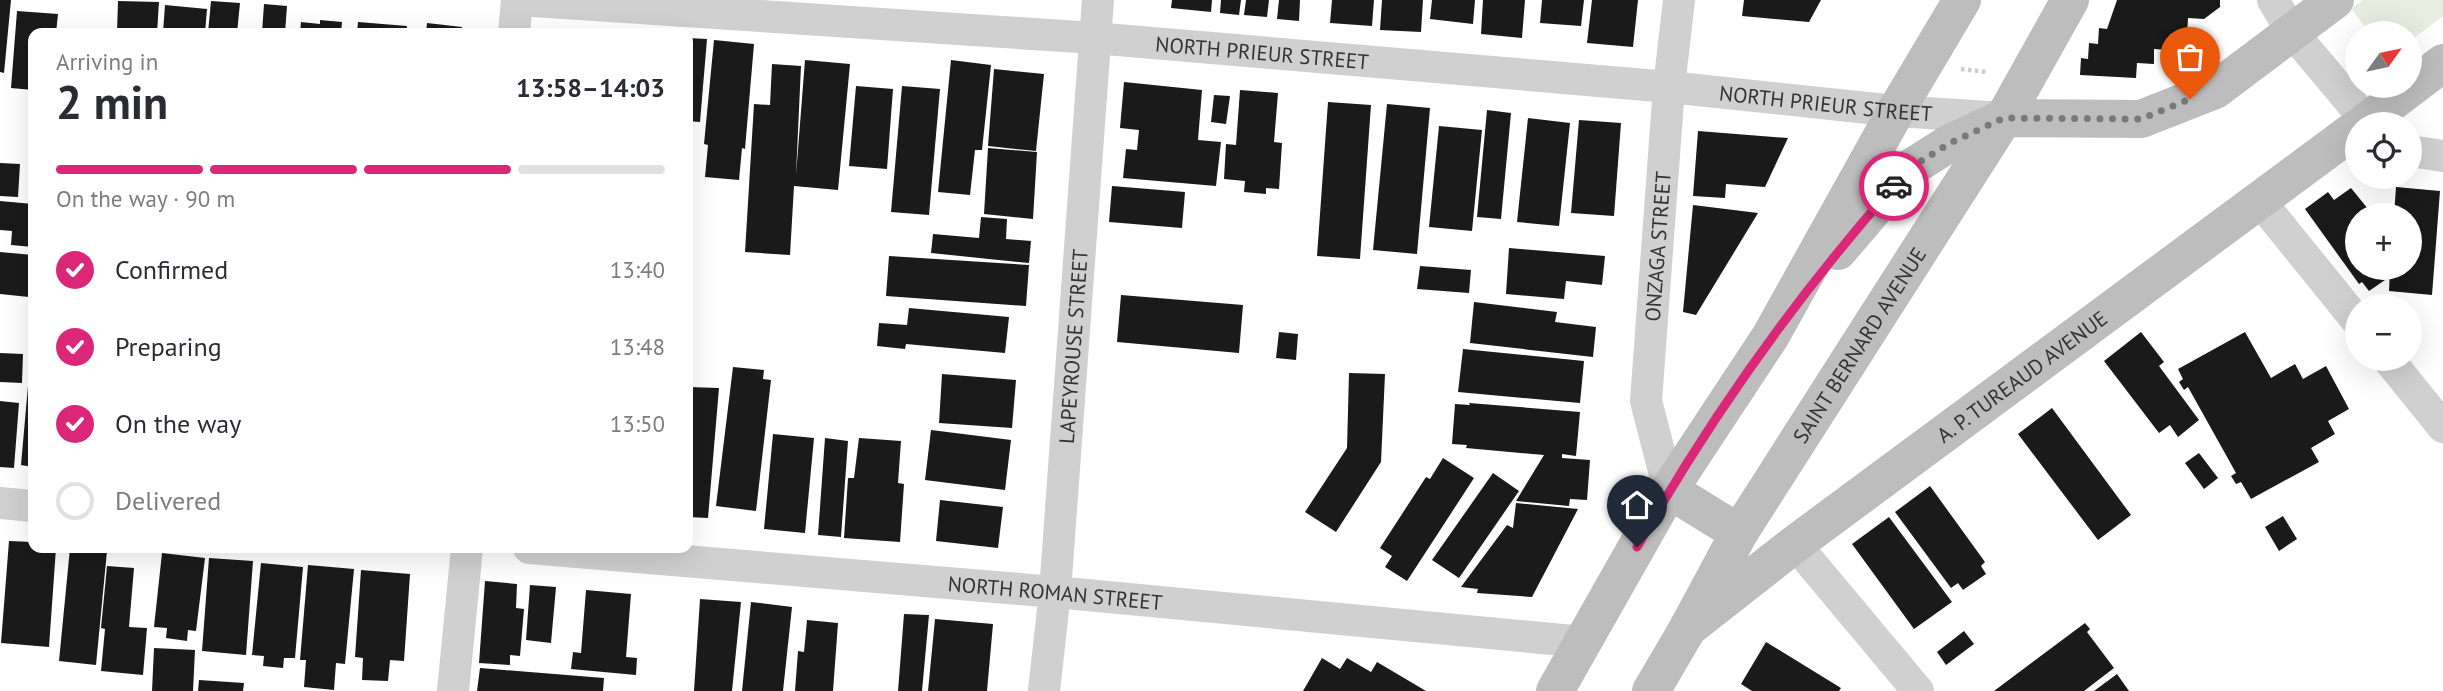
<!DOCTYPE html>
<html lang="en">
<head>
<meta charset="utf-8">
<style>
	body { margin:0; font-family:"PT Sans",sans-serif; background:#f2f2f3; color:#2b2b33; height:100vh; display:flex; flex-direction:column; font-size:26px; white-space:nowrap }
	* { box-sizing:border-box; margin:0 }
	p { font-size:23px; color:#7c7c81 }
	.icon { flex:none; width:38px; height:38px; fill:none; stroke:currentColor; stroke-width:2; stroke-linecap:round; stroke-linejoin:round }
	.map { position:relative; flex:1; overflow:hidden }
	.panel { position:absolute; left:28px; top:28px; width:665px; height:525px; display:flex; flex-direction:column; background:#fff; border-radius:14px; box-shadow:0 7px 28px #0002 }
	.panel>* { flex:none }
	.needle { width:46px; rotate:57deg }
	.tools { position:absolute; left:2345px; top:21px; display:grid; gap:14px }
	.tools a { display:grid; place-items:center; width:77px; height:77px; border-radius:50%; background:#fff; box-shadow:0 7px 28px #0002; font-size:35px }
	.pin { position:absolute; display:grid; place-items:center; width:60px; height:60px; color:#fff; margin:-72px -30px; border-radius:50% 50% 50% 0; rotate:-45deg; box-shadow:0 0 7px #0007 }
	.pin .icon { rotate:45deg }
	.courier { position:absolute; display:grid; place-items:center; width:70px; height:70px; margin:-35px; border:5px solid #db2777; border-radius:50%; background:#fff; color:#222; box-shadow:0 2px 9px #0007 }
	.overview em { font-style:normal; font-weight:700 }
	.overview div { display:flex; flex-direction:column-reverse }
	.overview { display:flex; align-items:center; justify-content:space-between; height:119px; padding:0 28px }
	h1 { font-size:46px; font-weight:700; line-height:52px }
	.bar { display:grid; grid-template-columns:repeat(4,1fr); gap:10px 7px; align-content:center; height:84px; padding:0 28px }
	.bar i { height:9px; border-radius:5px; background:#e1e1e2 }
	.bar .selected { background:#db2777 }
	.bar p { grid-column:span 4 }
	ol { padding:0 28px; list-style:none }
	li { display:flex; align-items:center; gap:21px; height:77px }
	li p { margin-inline-start:auto }
	li .icon { padding:7px; border-radius:50%; background:#db2777; color:#fff; stroke-width:4 }
	li:last-child { color:#7c7c81 }
	li i { width:38px; height:38px; border:4px solid #e1e1e2; border-radius:50% }
	.map>svg:first-child { display:block }
	.green { fill:#e6ecdf }
	.building { fill:#1a1a1a }
	.lines { fill:none; stroke-linecap:round; stroke-linejoin:round }
	.path { stroke:#cdcdcd; stroke-width:4.5; stroke-dasharray:3.5 3.5; stroke-linecap:butt }
	.street { stroke:#d0d0d0; stroke-width:32 }
	.secondary { stroke:#bdbdbd; stroke-width:38 }
	.done { stroke:#7a7a7a; stroke-width:7; stroke-dasharray:0 12.6 }
	.route { stroke:#db2777; stroke-width:9 }
	.labels { text-anchor:middle; dominant-baseline:central; stroke-width:7; stroke-linejoin:round; paint-order:stroke }
	.street-label { font-size:21px; fill:#333; stroke:#fff }
</style>
</head>
<body>
<div class="map">
<svg width="2443" height="691" viewBox="0 0 2443 691">
	<rect width="100%" height="100%" fill="#fff"/>
	<!-- green -->
	<path class="green" d="M2363,0H2443V16L2410,41V33H2370L2351,9Z"/>
	<!-- building -->
	<path class="building" d="M0,0H11L4,73L0,72Z
		M1172,0H1212L1211,12L1171,8Z
		M1221,0H1241L1239,15L1220,13Z
		M1246,0H1269L1267,17L1244,15Z
		M1279,0H1300L1299,21L1277,19Z
		M1332,0H1374L1372,26L1330,23Z
		M1382,0H1423L1421,32L1380,30Z
		M1432,0H1475L1473,24L1430,19Z
		M1483,0H1525L1522,38L1481,34Z
		M1542,0H1584L1581,26L1540,23Z
		M1592,0H1638L1633,47L1587,43Z
		M1744,0H1821L1809,22L1742,16Z
		M2117,0H2220V7L2204,19L2188,18L2187,35L2170,34L2169,50L2154,49V64L2137,63L2136,78L2080,75L2081,58L2088,59L2089,43L2098,44L2099,28L2107,29Z
		M118,1L159,2L157,33H117Z
		M211,1L240,3L237,33H208Z
		M264,4L287,6L285,33H262Z
		M165,5L207,9L205,33H163Z
		M17,11L58,14L56,33H33V90L11,88Z
		M320,20L342,22L341,33H300L301,22L320,24Z
		M358,22L407,26L406,33H357Z
		M427,23L462,27L461,33H426Z
		M688,38L707,39L700,122L688,121Z
		M714,40L754,44L745,149L742,148L739,180L705,177L708,145L704,144Z
		M805,60L850,64L838,190L794,186L790,255L745,252L754,104L770,105L772,64L801,66L796,175Z
		M951,60L991,65L982,150H975L970,195L938,192Z
		M994,69L1044,74L1036,151L988,146Z
		M1124,82L1202,90L1198,140L1221,142L1216,186L1123,178L1126,149L1137,150L1139,130L1120,128Z
		M856,86L893,89L887,169L849,166Z
		M902,86L940,89L929,215L891,212Z
		M1240,90L1278,93L1274,142L1282,143L1279,189L1266,188V194L1244,192L1245,181L1224,179L1226,144L1236,145Z
		M1214,95L1230,96L1226,124L1211,122Z
		M1328,102L1371,105L1360,259L1317,256Z
		M1387,104L1430,108L1417,254L1373,250Z
		M1487,110L1511,113L1501,219L1477,217Z
		M1528,118L1570,123L1559,226L1517,222Z
		M1579,120L1621,123L1614,216L1571,213Z
		M1439,126L1482,130L1472,231L1429,227Z
		M1698,131L1788,138L1765,187L1726,184L1725,198L1693,196Z
		M988,148L1037,152L1033,219L984,214Z
		M0,163L20,164L18,197L0,196Z
		M1112,186L1185,192L1182,228L1109,222Z
		M2396,187L2440,191L2432,295L2389,291L2390,268H2410V215H2394Z
		M2351,188L2373,215H2357V268H2379L2377,269L2385,280L2369,291L2362,282L2359,284L2305,209L2328,192L2334,200Z
		M0,201L33,204V247L11,245L12,231L0,230Z
		M1693,205L1758,213L1696,315L1683,312Z
		M981,217L1007,219L1006,239L1031,241L1029,263L931,253L933,234L979,238Z
		M1509,248L1605,256L1602,285L1566,281L1564,299L1506,294Z
		M0,252L33,255L29,297L0,294Z
		M889,256L1029,265L1026,306L886,296Z
		M1420,266L1471,270L1469,293L1417,289Z
		M1121,295L1243,305L1239,353L1117,342Z
		M1474,302L1557,312L1555,322L1596,327L1593,357L1470,343Z
		M909,308L1009,317L1005,353L906,344L905,349L877,346L879,323L907,325Z
		M1279,332L1298,334L1296,360L1276,358Z
		M2141,332L2164,362L2159,366L2199,420L2178,437L2170,425L2159,433L2104,361Z
		M2245,332L2271,378L2295,364L2303,379L2326,366L2349,409L2328,421L2335,434L2311,448L2319,462L2251,499L2241,482L2236,484L2231,476L2236,473L2188,387L2184,390L2179,382L2183,379L2178,369Z
		M1463,349L1584,361L1580,403L1458,392Z
		M31,352H33V467L21,465Z
		M0,353L23,354L22,383L0,382Z
		M733,367L764,370L763,379L771,380L756,511L716,506Z
		M1349,373L1385,374L1381,462L1336,532L1305,512L1347,448Z
		M942,374L1016,380L1012,428L939,423Z
		M688,387L719,388L708,518L688,517Z
		M0,401L19,403L14,468L0,467Z
		M1469,403L1580,412L1576,456L1562,454V458L1590,460L1587,500L1570,499L1569,506L1516,501L1544,455L1466,448L1467,445L1452,444L1455,404L1470,405Z
		M2052,408L2131,515L2098,540L2018,434Z
		M931,430L1011,440L1005,490L925,480Z
		M773,434L814,438L805,533L764,529Z
		M825,438L848,441L841,537L818,535Z
		M859,438L901,441L898,483L904,484L900,542L844,538L848,478H854Z
		M2199,453L2218,478L2204,489L2185,463Z
		M1443,458L1474,478L1407,581L1385,567L1392,556L1380,548L1426,477L1430,479Z
		M1493,473L1519,491L1459,578L1432,560Z
		M1930,486L1985,562L1981,566L1986,574L1963,590L1958,583L1951,588L1895,512Z
		M940,500L1003,507L998,548L936,541Z
		M1516,503L1578,509L1532,597L1477,593L1478,589L1461,587L1507,525L1513,528Z
		M2283,516L2297,539L2279,551L2265,527Z
		M1889,517L1952,602L1914,629L1852,544Z
		M9,541L33,542V548H56L49,647L1,643Z
		M70,548L107,551L96,665L59,661Z
		M162,553L205,558L196,631L188,630L187,641L166,638L167,628L154,627Z
		M209,558L253,561L246,655L202,651Z
		M261,563L303,567L295,658H284L283,668L263,666L264,656L252,655Z
		M308,565L354,569L345,664L336,663L334,690L304,687L306,660H300Z
		M107,566L134,568L129,627L147,628L143,675L101,671L105,629L101,628Z
		M361,570L410,574L404,661L390,660L388,681L362,680L363,658L355,657Z
		M485,581L517,584L516,608L524,609L520,656L510,655V665L479,663Z
		M530,585L556,587L551,643L526,640Z
		M586,590L631,594L626,657L637,658L636,675L571,669L573,652L581,653Z
		M700,599L741,602L732,691H694Z
		M751,602L792,607L783,691H742Z
		M904,614L929,615L922,691H898Z
		M935,619L993,624L987,691H928Z
		M807,620L838,623L833,691H795L798,651L804,652Z
		M2085,623L2090,629L2087,632L2114,668L2084,691H1994Z
		M1964,631L1974,644L1946,665L1937,652Z
		M1766,642L1841,688L1839,691H1752L1741,684Z
		M154,648L195,650L193,691H152Z
		M1322,658L1340,669L1347,658L1371,672L1377,662L1426,691H1303Z
		M480,668L604,678L603,691H477Z
		M2117,674L2129,691H2094Z
		M199,680L244,683L243,691H198Z"/>
	<g class="lines">
		<!-- path -->
		<path class="path" d="M1961,69L1987,72"/>
		<!-- street -->
		<g class="street">
			<path id="s1" d="M518,0L1094,38L1669,87L1896,111L2004,118"/>
			<path d="M2273,0L2292,32L2369,124"/>
			<path d="M514,33L517,0"/>
			<path d="M2410,151L2443,156"/>
			<path d="M2260,201L2357,321"/>
			<path d="M2388,359L2443,427"/>
			<path id="s2" d="M1669,490L1646,401L1669,87L1679,0"/>
			<path d="M0,503L33,506"/>
			<path d="M1795,544L1918,691"/>
			<path id="s3" d="M529,548L1055,592L1584,642"/>
			<path d="M453,691L467,548"/>
			<path id="s4" d="M1044,691L1055,592L1098,0"/>
		</g>
		<!-- secondary -->
		<g class="secondary">
			<path d="M2363,124L2443,63"/>
			<path d="M1838,251L1907,170L1950,143L2004,118L2141,119L2215,90L2335,0"/>
			<path d="M1669,490L1739,533"/>
			<path id="s5" d="M1688,628L1795,544L2357,128"/>
			<path d="M1555,691L1669,490L1770,337L1896,111L1962,0"/>
			<path id="s6" d="M1651,691L1688,628L1739,533L2004,118L2070,0"/>
		</g>
	</g>
	<g class="lines">
		<!-- done -->
		<path class="done" d="M1894,186L1907,170L1950,143L2004,118L2141,119L2190,99"/>
		<!-- route -->
		<path class="route" d="M1637,547C1710,418 1796,297 1894,186"/>
	</g>
	<g class="labels">
		<!-- street labels -->
		<g class="street-label">
			<text stroke="none"><textPath href="#s1" startOffset="746">NORTH PRIEUR STREET</textPath></text>
			<text stroke="none"><textPath href="#s1" startOffset="1312">NORTH PRIEUR STREET</textPath></text>
			<text stroke="none"><textPath href="#s2" startOffset="247">ONZAGA STREET</textPath></text>
			<text stroke="none"><textPath href="#s6" startOffset="404">SAINT BERNARD AVENUE</textPath></text>
			<text stroke="none"><textPath href="#s4" startOffset="346">LAPEYROUSE STREET</textPath></text>
			<text stroke="none"><textPath href="#s5" startOffset="418">A. P. TUREAUD AVENUE</textPath></text>
			<text stroke="none"><textPath href="#s3" startOffset="528">NORTH ROMAN STREET</textPath></text>
		</g>
	</g>
</svg>
<div class="tools">
<a><svg class="needle" viewBox="-14 -14 28 28"><path d="M0-13l5 13h-10z" fill="#e53935"/><path d="M0 13l5-13h-10z" fill="#7c7c81"/></svg></a>
<a><svg class="icon" aria-label="locate" viewBox="0 0 24 24"><circle cx="12" cy="12" r="6"/><path d="M12 2v4M12 18v4M2 12h4M18 12h4"/></svg></a>
<a>+</a>
<a>−</a>
</div>
<div class="pin" style="left:2190px;top:99px;background:#ea580c"><svg class="icon" aria-label="bag" viewBox="0 0 24 24"><path d="M5 8h14l-1 12H6zM9 8a3 3 0 0 1 6 0"/></svg></div>
<div class="pin" style="left:1637px;top:547px;background:#1f2937"><svg class="icon" aria-label="home" viewBox="0 0 24 24"><path d="M3 11l9-7 9 7M6 9v11h12V9"/></svg></div>
<div class="courier" style="left:1894px;top:186px"><svg class="icon" aria-label="car" viewBox="0 0 24 24"><path d="M5 17H2v-5l4-1 3-4h7l3 4 3 1v5h-3M9 17h6M6 11h13"/><circle cx="7" cy="17" r="2"/><circle cx="17" cy="17" r="2"/></svg></div>
<section class="panel">
<div class="overview"><div><h1>2 min</h1><p>Arriving in</p></div><em>13:58–14:03</em></div>
<div class="bar"><i class="selected"></i><i class="selected"></i><i class="selected"></i><i></i><p>On the way · 90 m</p></div>
<ol>
<li><svg class="icon" aria-label="check" viewBox="0 0 24 24"><path d="M5 12l5 5 9-10"/></svg>Confirmed<p>13:40</p></li>
<li><svg class="icon" aria-label="check" viewBox="0 0 24 24"><path d="M5 12l5 5 9-10"/></svg>Preparing<p>13:48</p></li>
<li><svg class="icon" aria-label="check" viewBox="0 0 24 24"><path d="M5 12l5 5 9-10"/></svg>On the way<p>13:50</p></li>
<li><i></i>Delivered</li>
</ol>
</section>
</div>
</body>
</html>
